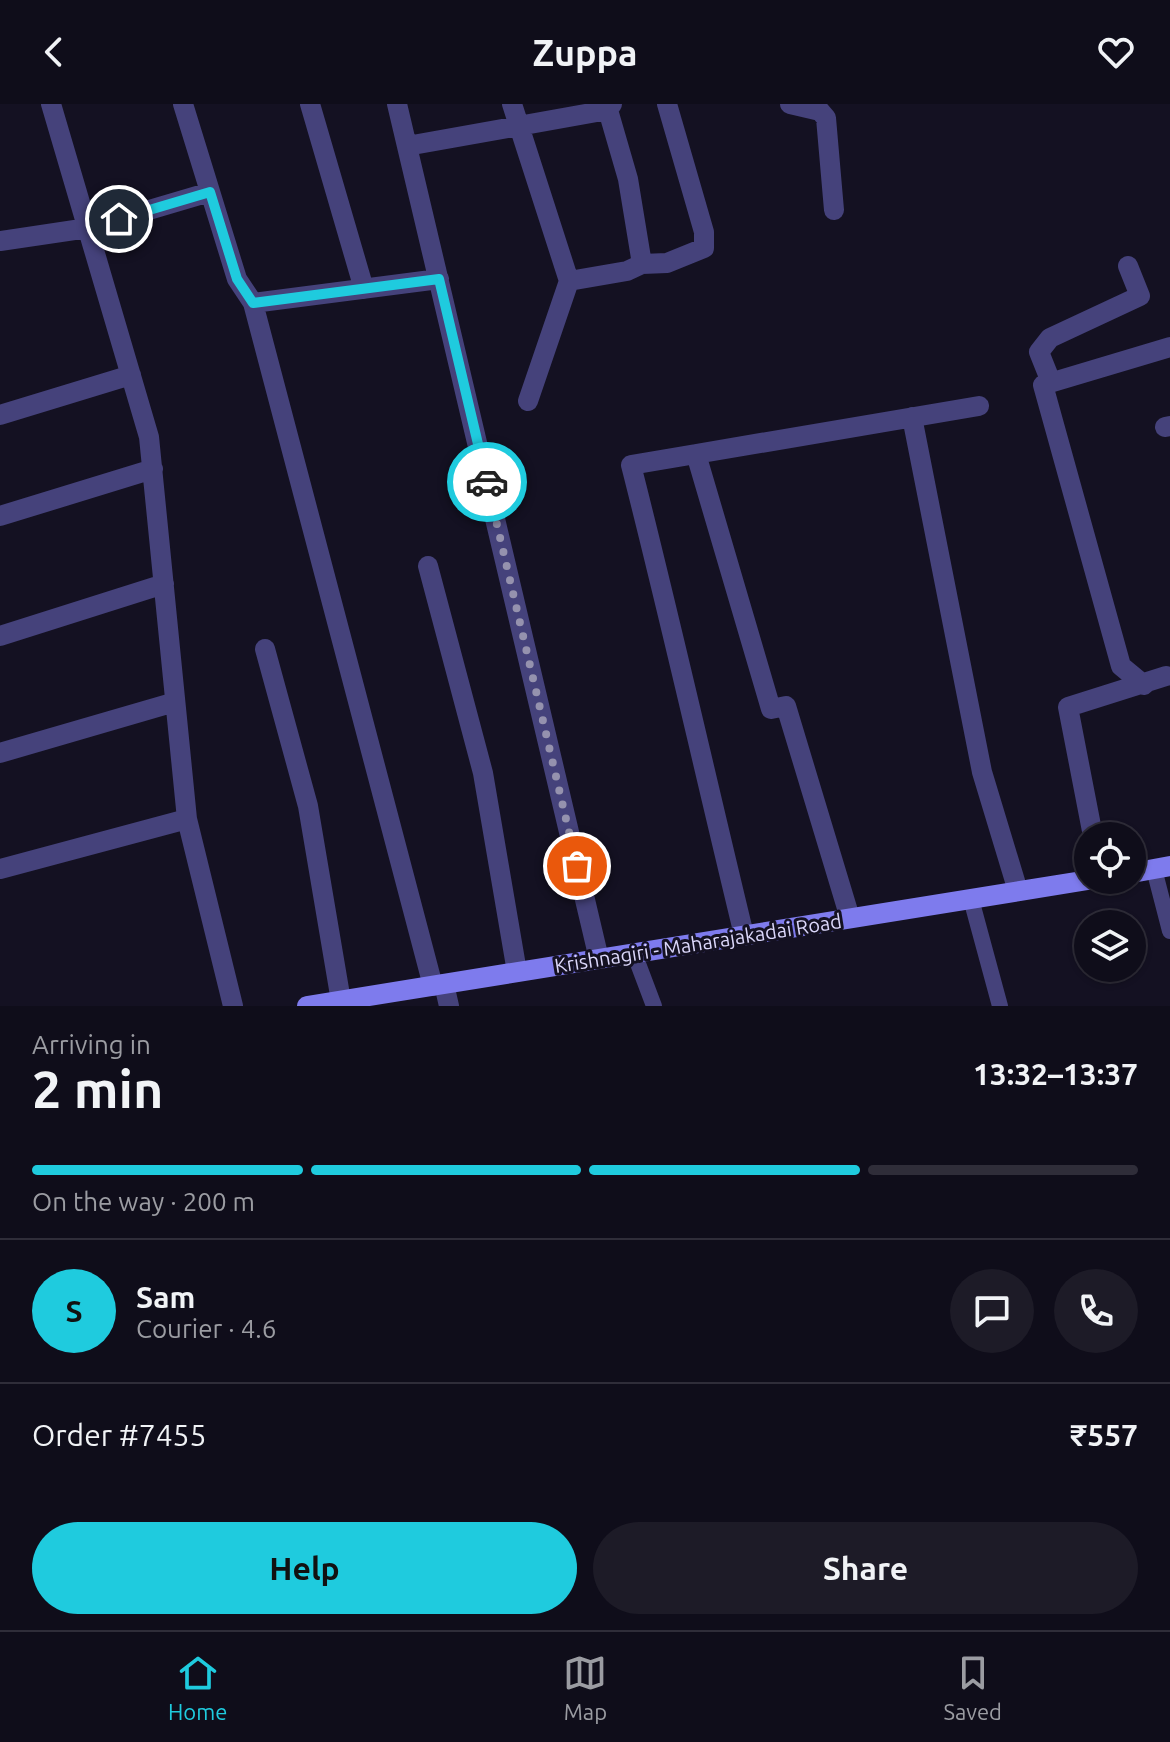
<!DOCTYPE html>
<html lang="en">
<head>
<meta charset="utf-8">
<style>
	body { margin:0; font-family:Ubuntu,sans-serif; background:#1d1b27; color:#f1f3f6; height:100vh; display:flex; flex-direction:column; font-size:30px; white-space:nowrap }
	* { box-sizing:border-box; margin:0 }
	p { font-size:26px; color:#9b9ca2 }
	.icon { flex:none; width:44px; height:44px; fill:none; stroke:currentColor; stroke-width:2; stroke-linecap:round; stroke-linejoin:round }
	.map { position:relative; height:902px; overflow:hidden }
	.panel { display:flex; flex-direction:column; background:#0f0d1a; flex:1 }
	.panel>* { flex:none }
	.fabs { position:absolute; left:1074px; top:718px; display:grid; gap:16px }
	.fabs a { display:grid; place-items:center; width:72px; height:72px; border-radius:50%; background:#0f0d1a; box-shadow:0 2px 6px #0004,0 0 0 2px #2f2d39; font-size:40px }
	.pin { position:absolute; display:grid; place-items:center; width:68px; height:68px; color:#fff; margin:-34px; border:4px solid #fff; border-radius:50%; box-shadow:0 2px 8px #0007 }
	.courier { position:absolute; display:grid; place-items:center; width:80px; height:80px; margin:-40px; border:6px solid #1fcbde; border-radius:50%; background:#fff; color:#222; box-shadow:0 2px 10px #0007 }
	.head em { font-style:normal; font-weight:700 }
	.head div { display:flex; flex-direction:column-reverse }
	.head { display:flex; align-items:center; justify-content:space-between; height:136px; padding:0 32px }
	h1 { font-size:52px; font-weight:700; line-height:60px }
	.bar { display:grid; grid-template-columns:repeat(4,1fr); gap:12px 8px; align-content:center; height:96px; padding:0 32px }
	.bar i { height:10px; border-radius:6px; background:#2f2d39 }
	.bar .active { background:#1fcbde }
	.bar p { grid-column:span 4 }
	.line { display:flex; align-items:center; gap:20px; padding:0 32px; border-top:2px solid #2f2d39 }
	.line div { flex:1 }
	.round { display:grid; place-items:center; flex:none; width:84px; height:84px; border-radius:42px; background:#1d1b27 }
	.action { display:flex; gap:16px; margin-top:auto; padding:16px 32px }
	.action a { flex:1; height:92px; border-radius:48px; background:#1fcbde; color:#111; font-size:32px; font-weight:700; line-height:92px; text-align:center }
	.action a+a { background:#1d1b27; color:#f1f3f6 }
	header { display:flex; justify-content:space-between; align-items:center; height:104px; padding:0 32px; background:#0f0d1a; font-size:36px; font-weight:700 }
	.tab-bar { display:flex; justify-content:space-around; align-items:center; height:112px; border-top:2px solid #2f2d39; background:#0f0d1a; font-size:22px; color:#9b9ca2 }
	.tab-bar a { display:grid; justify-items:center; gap:4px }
	.tab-bar .active { color:#1fcbde }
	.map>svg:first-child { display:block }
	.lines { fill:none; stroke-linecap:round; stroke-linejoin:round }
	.pedestrian { stroke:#45427b; stroke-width:16 }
	.minor { stroke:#45427b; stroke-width:20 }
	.secondary { stroke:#7e7bed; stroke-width:20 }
	.done { stroke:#9592ae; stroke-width:8; stroke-dasharray:0 14.4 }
	.route { stroke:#1fcbde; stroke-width:10 }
	.labels { text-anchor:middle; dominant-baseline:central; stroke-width:6; stroke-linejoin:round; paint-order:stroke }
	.street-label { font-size:20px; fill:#dbd7fa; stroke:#141122 }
</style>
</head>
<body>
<header><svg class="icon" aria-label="back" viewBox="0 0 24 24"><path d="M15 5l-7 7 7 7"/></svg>Zuppa<svg class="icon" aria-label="heart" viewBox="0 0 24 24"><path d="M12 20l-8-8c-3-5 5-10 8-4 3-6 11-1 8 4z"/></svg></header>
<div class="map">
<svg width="1170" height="902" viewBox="0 0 1170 902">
	<rect width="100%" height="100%" fill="#141122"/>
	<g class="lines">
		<!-- pedestrian -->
		<path class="pedestrian" d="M1154,765L1170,827
			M971,795L1000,902
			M634,849L654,902"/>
		<!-- minor -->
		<path class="minor" d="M51,0L149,333L187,715L233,902
			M183,0L237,175L253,199L433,882
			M310,0L364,185
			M397,0L599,855
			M512,0L569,177L528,297
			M790,0L820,7L826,14L834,106
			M608,6L628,75L642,160
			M407,42L608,6L612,0
			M0,137L88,124L210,88
			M569,177L627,167L642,160L667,159L704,144V128L667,0
			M253,199L439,175
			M1051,278L1039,248L1050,234L1140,192L1128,162
			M0,311L131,271
			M912,313L982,668L1018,787
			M1165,323L1170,322
			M696,350L631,361C671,518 706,674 744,831
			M0,412L153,365
			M428,462L483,669L517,868
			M0,532L164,480
			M265,545L308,702L341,897
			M1144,581L1121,562L1043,281L1170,243
			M0,649L175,598
			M1093,732L1068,603L1166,572
			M0,765L187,715
			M850,814L786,602L771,605L696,350L979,302
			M444,880L449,902"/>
		<!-- secondary -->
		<path class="secondary" d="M1132,769L1170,762
			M307,902L1088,776"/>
	</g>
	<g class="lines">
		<!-- done -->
		<path class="done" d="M487,378L577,762"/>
		<!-- route -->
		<path class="route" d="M119,115L210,88L237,175L253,199L439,175L487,378"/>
	</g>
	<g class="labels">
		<!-- street labels -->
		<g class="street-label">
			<text transform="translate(698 839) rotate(-9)">Krishnagiri - Maharajakadai Road</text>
		</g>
	</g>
</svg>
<div class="fabs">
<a><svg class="icon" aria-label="locate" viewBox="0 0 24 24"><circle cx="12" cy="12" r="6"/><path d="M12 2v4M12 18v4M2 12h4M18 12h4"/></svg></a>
<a><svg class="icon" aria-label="layers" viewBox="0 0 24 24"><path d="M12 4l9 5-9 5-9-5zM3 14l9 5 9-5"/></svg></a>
</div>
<div class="pin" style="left:577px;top:762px;background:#ea580c"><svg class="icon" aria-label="bag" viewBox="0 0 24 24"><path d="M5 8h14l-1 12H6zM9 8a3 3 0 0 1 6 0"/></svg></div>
<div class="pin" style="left:119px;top:115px;background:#1f2937"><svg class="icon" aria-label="home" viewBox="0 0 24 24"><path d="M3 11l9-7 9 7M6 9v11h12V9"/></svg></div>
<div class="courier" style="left:487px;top:378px"><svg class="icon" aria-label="car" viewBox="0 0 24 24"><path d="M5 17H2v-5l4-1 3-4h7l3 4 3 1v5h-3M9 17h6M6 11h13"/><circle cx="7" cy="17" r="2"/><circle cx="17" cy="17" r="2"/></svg></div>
</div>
<section class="panel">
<div class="head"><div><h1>2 min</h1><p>Arriving in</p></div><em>13:32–13:37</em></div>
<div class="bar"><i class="active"></i><i class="active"></i><i class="active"></i><i></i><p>On the way · 200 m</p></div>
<div class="line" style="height:144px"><b class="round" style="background:#1fcbde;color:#111">S</b><div><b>Sam</b><p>Courier · 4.6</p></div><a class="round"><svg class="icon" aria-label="chat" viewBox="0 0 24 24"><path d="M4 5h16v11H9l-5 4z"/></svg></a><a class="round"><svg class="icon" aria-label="phone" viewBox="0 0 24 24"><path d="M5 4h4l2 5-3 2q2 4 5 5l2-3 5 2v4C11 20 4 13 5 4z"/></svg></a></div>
<div class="line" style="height:104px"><div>Order #7455</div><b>₹557</b></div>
<div class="action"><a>Help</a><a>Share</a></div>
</section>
<nav class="tab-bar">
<a class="active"><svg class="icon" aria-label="home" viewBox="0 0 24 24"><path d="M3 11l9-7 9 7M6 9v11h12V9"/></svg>Home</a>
<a><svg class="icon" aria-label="map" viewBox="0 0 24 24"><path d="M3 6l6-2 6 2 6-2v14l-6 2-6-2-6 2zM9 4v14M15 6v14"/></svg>Map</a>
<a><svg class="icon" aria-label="saved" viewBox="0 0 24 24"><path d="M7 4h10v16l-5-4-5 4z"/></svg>Saved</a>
</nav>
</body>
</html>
